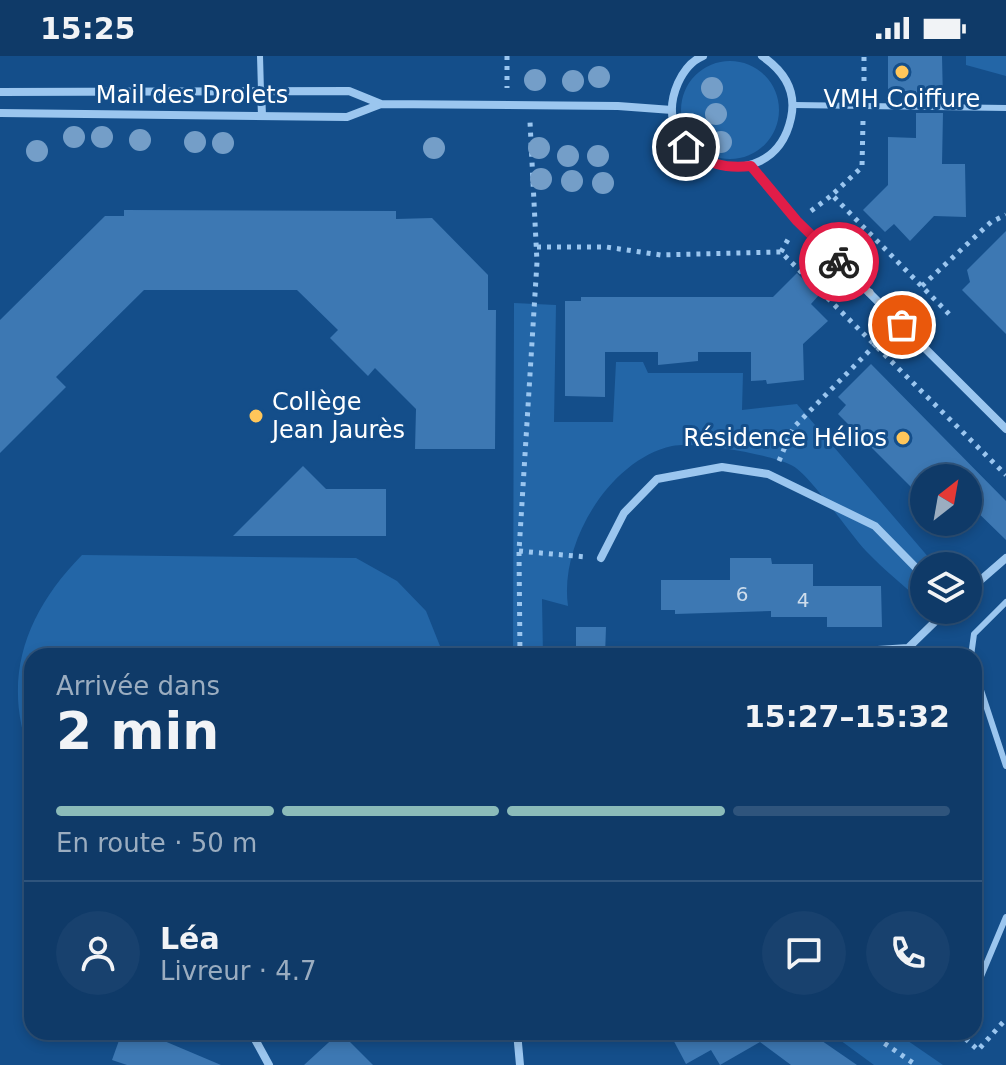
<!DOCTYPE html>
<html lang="fr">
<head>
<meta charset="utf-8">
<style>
	body { margin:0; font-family:"DejaVu Sans",sans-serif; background:#18416e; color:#f1f3f6; height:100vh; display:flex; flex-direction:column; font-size:30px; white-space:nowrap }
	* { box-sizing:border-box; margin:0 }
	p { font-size:26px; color:#9badc0 }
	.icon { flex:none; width:44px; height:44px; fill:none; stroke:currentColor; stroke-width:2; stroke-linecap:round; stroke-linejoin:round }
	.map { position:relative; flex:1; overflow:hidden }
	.sheet { position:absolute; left:24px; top:592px; width:958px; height:392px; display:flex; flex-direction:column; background:#0f3a68; border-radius:24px; box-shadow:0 4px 12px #0003,0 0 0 2px #2f547c }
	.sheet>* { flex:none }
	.needle { width:52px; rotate:31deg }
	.fabs { position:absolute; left:910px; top:408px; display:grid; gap:16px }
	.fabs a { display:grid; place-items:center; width:72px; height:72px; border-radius:50%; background:#0f3a68; box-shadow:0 4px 12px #0003,0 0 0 2px #2f547c; font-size:40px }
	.pin { position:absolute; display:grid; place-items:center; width:68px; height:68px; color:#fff; margin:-34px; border:4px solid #fff; border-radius:50%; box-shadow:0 2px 8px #0007 }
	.courier { position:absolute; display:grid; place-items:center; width:80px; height:80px; margin:-40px; border:6px solid #e11d48; border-radius:50%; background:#fff; color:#222; box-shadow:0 2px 10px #0007 }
	.headline em { font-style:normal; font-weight:600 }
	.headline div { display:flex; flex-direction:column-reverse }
	.headline { display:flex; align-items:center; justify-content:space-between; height:136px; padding:0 32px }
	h1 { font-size:52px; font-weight:600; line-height:60px }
	.bar { display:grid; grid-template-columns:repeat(4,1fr); gap:12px 8px; align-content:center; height:96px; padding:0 32px }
	.bar i { height:10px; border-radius:6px; background:#2f547c }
	.bar .on { background:#8bbbb9 }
	.bar p { grid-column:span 4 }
	.line { display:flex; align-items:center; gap:20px; padding:0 32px; border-top:2px solid #2f547c }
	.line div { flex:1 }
	.round { display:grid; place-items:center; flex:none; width:84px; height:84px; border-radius:42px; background:#18416e }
	.status { display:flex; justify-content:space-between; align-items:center; height:56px; padding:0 40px; background:#0f3a68; direction:ltr }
	.status svg { height:22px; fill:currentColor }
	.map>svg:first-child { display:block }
	.green { fill:#2366a7 }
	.building { fill:#3d78b3 }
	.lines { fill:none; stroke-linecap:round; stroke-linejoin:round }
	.path { stroke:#9bc6ef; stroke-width:5; stroke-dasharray:4 6; stroke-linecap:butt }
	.service { stroke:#9bc6ef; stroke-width:6 }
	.minor { stroke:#9bc6ef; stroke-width:8 }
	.tree { fill:#749ec8 }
	.done { stroke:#adc1d6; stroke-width:8; stroke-dasharray:0 14.4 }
	.route { stroke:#e11d48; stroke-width:10 }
	.poi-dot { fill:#ffc65a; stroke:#144e8a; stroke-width:3 }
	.labels { text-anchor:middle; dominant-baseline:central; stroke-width:6; stroke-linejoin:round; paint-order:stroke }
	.number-label { font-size:20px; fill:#ceddec }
	.street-label { font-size:24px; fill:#fff; stroke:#144e8a }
	.poi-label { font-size:24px; fill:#fff; stroke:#144e8a }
</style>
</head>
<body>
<div class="status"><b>15:25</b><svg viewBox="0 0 49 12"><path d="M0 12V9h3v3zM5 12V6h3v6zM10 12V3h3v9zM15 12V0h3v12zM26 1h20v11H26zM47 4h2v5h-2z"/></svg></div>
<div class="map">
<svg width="1006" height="1009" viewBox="0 0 1006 1009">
	<rect width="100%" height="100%" fill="#144e8a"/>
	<!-- green -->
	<path class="green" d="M966,0H1006V20L966,9Z
		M681 54a49 49 0 1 1 98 0a49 49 0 1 1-98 0Z
		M514,247L556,249L554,366H613L616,306H643L648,317H743L742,354L797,348L936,510H924V542L920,544C902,528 883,513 866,495C849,477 809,417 791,409C768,398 697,385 672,390C609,404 559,488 568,550L542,543L543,600H513Z
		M82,499L356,502L397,525L426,555L444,600H32V703C0,625 25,557 82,499Z
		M829,976H895L943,1009H874Z"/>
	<!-- building -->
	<path class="building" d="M888,0H942L943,45H916V35H888Z
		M916,57H943L942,108H965L966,161L934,160L910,185L894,168L885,176L863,154L888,129V81L916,82Z
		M124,154L396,155V163L432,162L488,219V254H496L495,393H415L416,353L375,312L368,320L330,282L338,274L297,234H144L56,321L66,331L0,397V264L105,160H124Z
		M1006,175V278L962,234L970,226L967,214Z
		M797,217L819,239L811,248L828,265L803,288L804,324L767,328L766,324L751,325V296H698V305L658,309V296H605V341L565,340V245H581V241H773Z
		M871,308L1006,445V484L968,447V422H924V444L838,358L846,349L838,341Z
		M303,410L326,433H386V480H233Z
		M730,502H771L772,508H813V530H881L882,571H827V561H771V555L675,558V554H661V524H730Z
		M606,571L605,600H576V571Z
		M122,976H143L221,1009H127L112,1004Z
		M340,976L373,1009H304Z
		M669,976H809L857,1009H791L760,986L720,1009L711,994L686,1008Z"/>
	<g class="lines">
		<!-- path -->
		<path class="path" d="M507,0V32
			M864,35V0
			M863,65L862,111L832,139L949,258
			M811,155L832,139
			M537,191H606L661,199L781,196L1006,419
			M781,196L790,180
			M922,230L991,166L1006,159
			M779,405L793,372L876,288
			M519,495L586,501
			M520,600L519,495L537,206L530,66
			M868,976L916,1009
			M958,976L978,994L1006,963"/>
		<!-- service -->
		<path class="service" d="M260,0L261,35
			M794,49L1006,52
			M971,600L974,578L1006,546
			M974,613L1006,710
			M974,937L1006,861"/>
		<!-- minor -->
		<path class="minor" d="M703,0C691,5 683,16 678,27C643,107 772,150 791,62C797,35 784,15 762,0
			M261,35L262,59
			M0,36L349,35L381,48
			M0,57L347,61L381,48L618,50L672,54
			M751,110L797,165L1006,373
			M601,502L624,457L657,423L722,411L768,418L875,470L924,520
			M968,535L1006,502
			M787,600L908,592L947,554
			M251,976L269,1009
			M517,976L520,1009"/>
	</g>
	<!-- trees -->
	<g class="tree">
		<circle cx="599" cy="21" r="11"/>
		<circle cx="535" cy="24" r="11"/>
		<circle cx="573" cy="25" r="11"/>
		<circle cx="712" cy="32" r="11"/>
		<circle cx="716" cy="58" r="11"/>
		<circle cx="74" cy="81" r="11"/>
		<circle cx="102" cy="81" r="11"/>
		<circle cx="140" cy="84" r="11"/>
		<circle cx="195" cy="86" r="11"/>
		<circle cx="721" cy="86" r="11"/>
		<circle cx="223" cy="87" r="11"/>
		<circle cx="434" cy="92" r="11"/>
		<circle cx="539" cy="92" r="11"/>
		<circle cx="37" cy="95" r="11"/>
		<circle cx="568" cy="100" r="11"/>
		<circle cx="598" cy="100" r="11"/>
		<circle cx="541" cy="123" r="11"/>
		<circle cx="572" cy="125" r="11"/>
		<circle cx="603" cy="127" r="11"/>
	</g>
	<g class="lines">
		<!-- done -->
		<path class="done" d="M839,206L902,269"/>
		<!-- route -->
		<path class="route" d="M686,91C707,108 725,113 751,110L797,165L839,206"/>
	</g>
	<!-- markers -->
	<g class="poi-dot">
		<circle cx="902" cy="16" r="8"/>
		<circle cx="256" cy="360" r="8"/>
		<circle cx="903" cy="382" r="8"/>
	</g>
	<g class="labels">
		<!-- number labels -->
		<g class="number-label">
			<text x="742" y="538">6</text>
			<text x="803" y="544">4</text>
		</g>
		<!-- street labels -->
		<g class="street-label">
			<text x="192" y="39">Mail des Drolets</text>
		</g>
		<!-- poi labels -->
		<g class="poi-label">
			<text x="902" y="43">VMH Coiffure</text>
			<text x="272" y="346" text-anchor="start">Collège<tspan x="272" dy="28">Jean Jaurès</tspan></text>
			<text x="887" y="382" text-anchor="end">Résidence Hélios</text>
		</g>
	</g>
</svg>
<div class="fabs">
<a><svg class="needle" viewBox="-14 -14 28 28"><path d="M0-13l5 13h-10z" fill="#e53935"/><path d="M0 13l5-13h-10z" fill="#9badc0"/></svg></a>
<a><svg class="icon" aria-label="layers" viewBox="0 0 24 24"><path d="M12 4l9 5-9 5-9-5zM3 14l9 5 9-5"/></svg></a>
</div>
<div class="pin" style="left:902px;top:269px;background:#ea580c"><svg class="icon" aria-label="bag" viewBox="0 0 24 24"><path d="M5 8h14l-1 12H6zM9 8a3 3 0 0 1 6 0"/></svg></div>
<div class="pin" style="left:686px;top:91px;background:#1f2937"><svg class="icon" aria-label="home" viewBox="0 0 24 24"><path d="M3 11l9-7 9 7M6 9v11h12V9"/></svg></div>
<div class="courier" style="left:839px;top:206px"><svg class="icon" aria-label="bike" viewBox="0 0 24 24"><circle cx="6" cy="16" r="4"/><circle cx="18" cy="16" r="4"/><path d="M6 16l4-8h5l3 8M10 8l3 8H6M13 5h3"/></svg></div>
<section class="sheet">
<div class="headline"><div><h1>2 min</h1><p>Arrivée dans</p></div><em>15:27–15:32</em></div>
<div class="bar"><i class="on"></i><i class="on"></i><i class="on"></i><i></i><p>En route · 50 m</p></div>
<div class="line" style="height:144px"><a class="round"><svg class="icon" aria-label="person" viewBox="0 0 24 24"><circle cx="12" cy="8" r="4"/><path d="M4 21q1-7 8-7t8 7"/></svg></a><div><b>Léa</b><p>Livreur · 4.7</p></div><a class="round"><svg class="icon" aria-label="chat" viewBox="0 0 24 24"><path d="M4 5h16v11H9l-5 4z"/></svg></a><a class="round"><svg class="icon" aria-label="phone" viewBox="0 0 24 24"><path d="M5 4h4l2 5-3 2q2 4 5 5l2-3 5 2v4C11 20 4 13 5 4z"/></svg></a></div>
</section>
</div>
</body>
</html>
